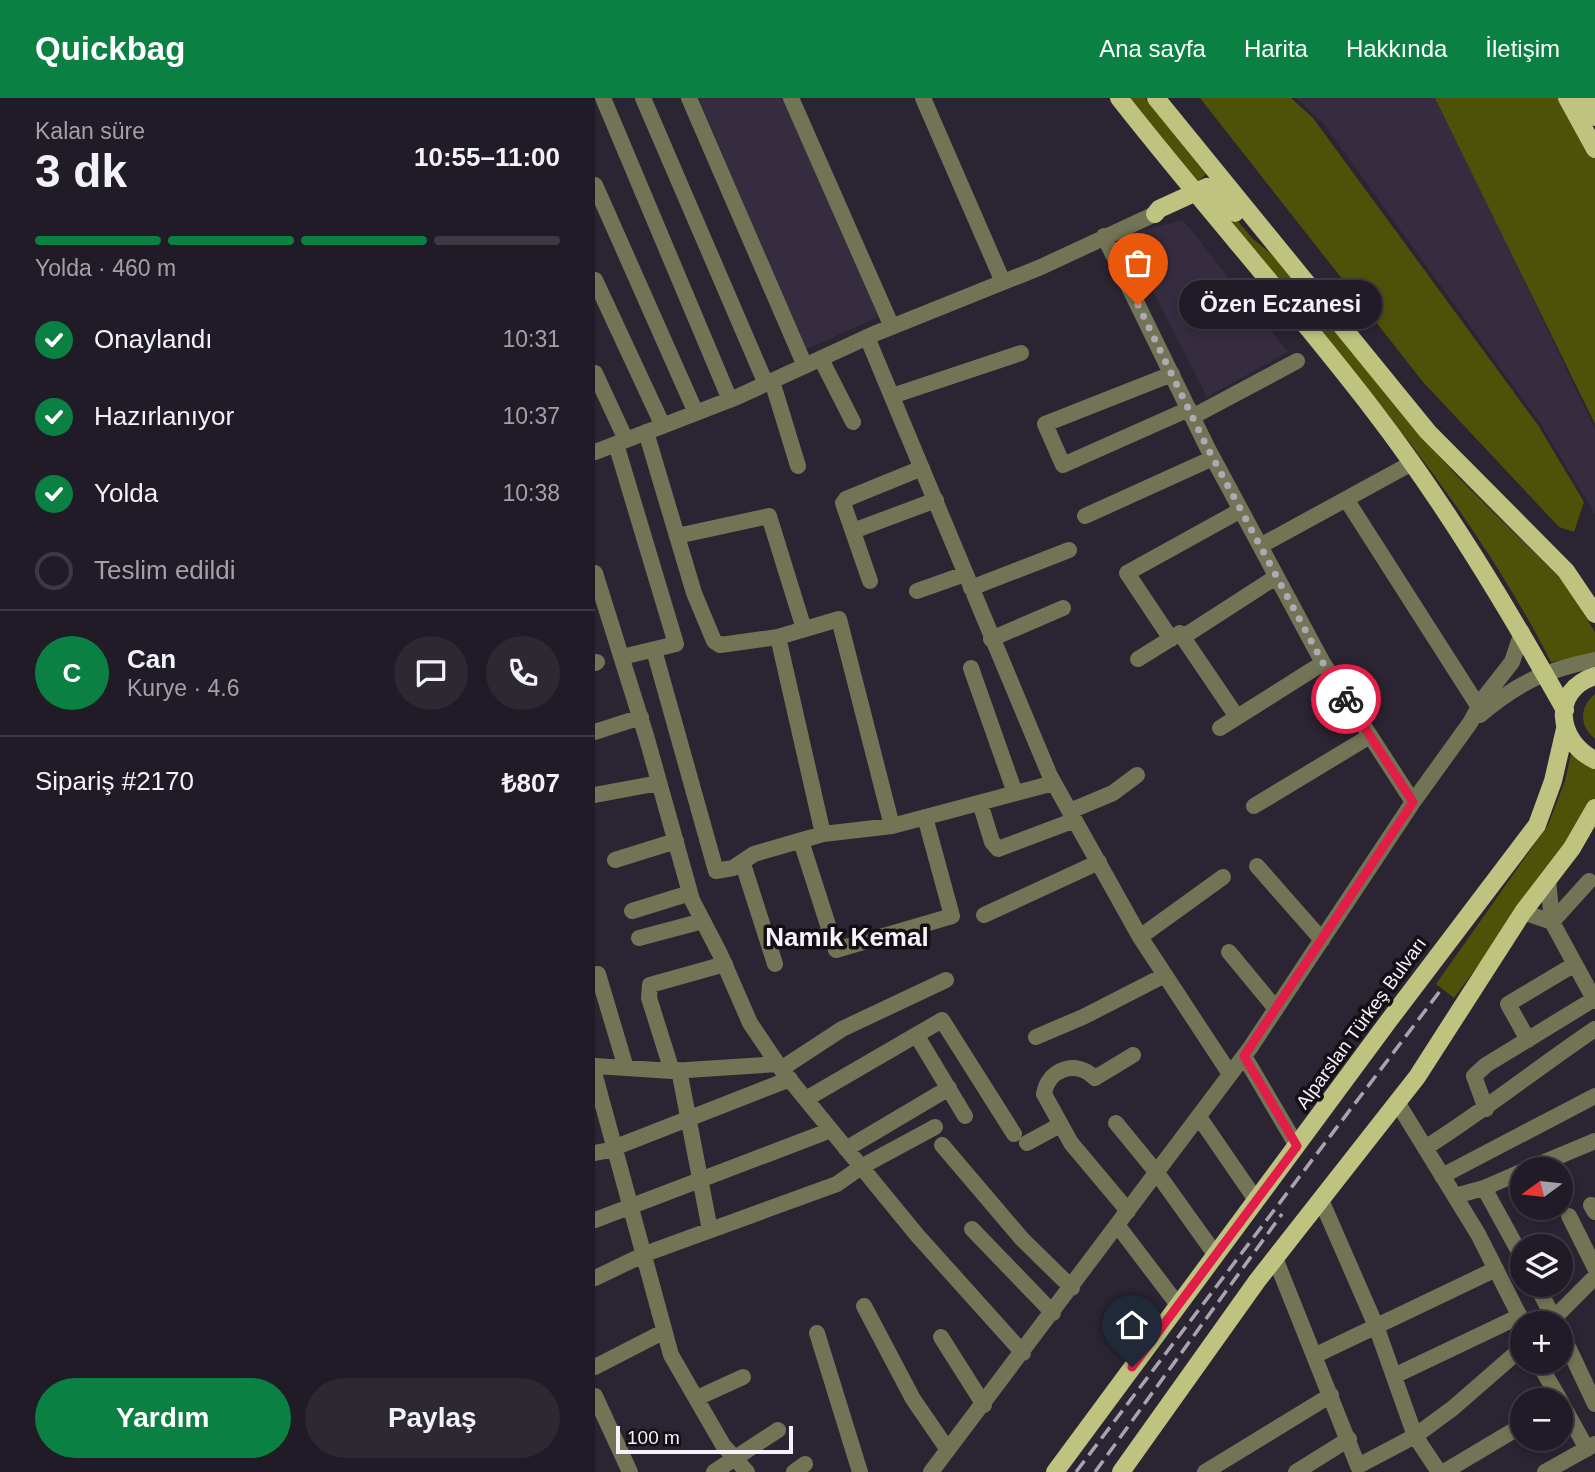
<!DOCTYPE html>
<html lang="tr">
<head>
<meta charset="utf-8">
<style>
	body { margin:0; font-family:Helvetica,sans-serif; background:#2d2832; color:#f1f3f6; height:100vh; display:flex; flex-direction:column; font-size:26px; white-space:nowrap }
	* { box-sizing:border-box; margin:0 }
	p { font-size:23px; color:#a2a1a7 }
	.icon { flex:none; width:38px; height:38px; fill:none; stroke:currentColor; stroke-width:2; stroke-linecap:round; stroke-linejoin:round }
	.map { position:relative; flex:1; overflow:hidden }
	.details { display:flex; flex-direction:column; background:#201b26; width:595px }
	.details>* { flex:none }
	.needle { width:46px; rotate:255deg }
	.buttons { position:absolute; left:915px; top:1059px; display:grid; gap:14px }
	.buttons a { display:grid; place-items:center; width:63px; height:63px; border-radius:50%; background:#201b26; box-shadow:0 4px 10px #0003,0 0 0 2px #3d3943; font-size:35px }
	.scale { position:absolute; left:21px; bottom:18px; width:177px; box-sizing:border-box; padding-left:7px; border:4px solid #f6f1fb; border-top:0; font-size:19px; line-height:24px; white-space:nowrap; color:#f6f1fb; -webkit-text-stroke:5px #120f15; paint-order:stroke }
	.pin { position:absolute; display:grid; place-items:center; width:60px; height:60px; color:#fff; margin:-72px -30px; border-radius:50% 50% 50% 0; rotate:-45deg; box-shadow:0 0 7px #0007 }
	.pin .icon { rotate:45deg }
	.courier { position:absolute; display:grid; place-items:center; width:70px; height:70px; margin:-35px; border:5px solid #e11d48; border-radius:50%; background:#fff; color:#222; box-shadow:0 2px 9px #0007 }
	.bubble { position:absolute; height:49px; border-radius:24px; background:#201b26; box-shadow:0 4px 10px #0003,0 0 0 2px #3d3943; font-size:23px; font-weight:800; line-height:49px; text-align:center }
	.headline em { font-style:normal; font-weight:800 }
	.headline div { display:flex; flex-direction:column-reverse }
	.headline { display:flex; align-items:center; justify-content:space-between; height:119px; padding:0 35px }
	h1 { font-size:46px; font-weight:800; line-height:52px }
	.bar { display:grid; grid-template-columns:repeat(4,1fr); gap:10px 7px; align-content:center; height:84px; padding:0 35px }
	.bar i { height:9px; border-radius:5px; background:#3d3943 }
	.bar .current { background:#0b8043 }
	.bar p { grid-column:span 4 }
	.line { display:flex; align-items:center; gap:18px; padding:0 35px; border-top:2px solid #3d3943 }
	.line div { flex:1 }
	.round { display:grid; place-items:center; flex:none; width:74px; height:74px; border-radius:37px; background:#2d2832 }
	ol { padding:0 35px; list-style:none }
	li { display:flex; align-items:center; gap:21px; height:77px }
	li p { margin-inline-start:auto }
	li .icon { padding:7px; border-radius:50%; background:#0b8043; color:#fff; stroke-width:4 }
	li:last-child { color:#a2a1a7 }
	li i { width:38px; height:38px; border:4px solid #3d3943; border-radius:50% }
	.button { display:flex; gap:14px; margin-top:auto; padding:14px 35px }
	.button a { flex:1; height:80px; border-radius:42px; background:#0b8043; color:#fff; font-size:28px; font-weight:800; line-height:80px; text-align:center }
	.button a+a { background:#2d2832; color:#f1f3f6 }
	header { display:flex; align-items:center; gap:42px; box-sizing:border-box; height:98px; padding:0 35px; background:#0b8043; color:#fff }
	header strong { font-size:33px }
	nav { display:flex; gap:38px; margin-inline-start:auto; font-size:24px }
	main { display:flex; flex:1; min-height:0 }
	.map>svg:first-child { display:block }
	.built { fill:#362c40 }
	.green { fill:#4e5108 }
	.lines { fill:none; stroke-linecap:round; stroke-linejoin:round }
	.minor { stroke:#727555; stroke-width:16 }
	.major { stroke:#bec480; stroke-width:18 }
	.rail { stroke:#a9a3af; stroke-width:3.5; stroke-dasharray:14 7; stroke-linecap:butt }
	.done { stroke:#afa9b5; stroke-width:7; stroke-dasharray:0 12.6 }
	.route { stroke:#e11d48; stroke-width:9 }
	.labels { text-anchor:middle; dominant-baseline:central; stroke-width:7; stroke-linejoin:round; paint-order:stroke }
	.street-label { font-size:19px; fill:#f6f1fb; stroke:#120f15 }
	.district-label { font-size:26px; font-weight:bold; fill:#f6f1fb; stroke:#120f15 }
</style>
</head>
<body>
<header>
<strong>Quickbag</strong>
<nav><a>Ana sayfa</a><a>Harita</a><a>Hakkında</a><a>İletişim</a></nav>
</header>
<main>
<section class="details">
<div class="headline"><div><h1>3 dk</h1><p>Kalan süre</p></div><em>10:55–11:00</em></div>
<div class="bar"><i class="current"></i><i class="current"></i><i class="current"></i><i></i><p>Yolda · 460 m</p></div>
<ol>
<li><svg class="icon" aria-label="check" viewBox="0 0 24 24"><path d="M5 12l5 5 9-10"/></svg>Onaylandı<p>10:31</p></li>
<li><svg class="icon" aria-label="check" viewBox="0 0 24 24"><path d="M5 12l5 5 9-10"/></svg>Hazırlanıyor<p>10:37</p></li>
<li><svg class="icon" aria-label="check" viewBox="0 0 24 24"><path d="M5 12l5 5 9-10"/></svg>Yolda<p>10:38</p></li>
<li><i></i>Teslim edildi</li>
</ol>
<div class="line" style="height:126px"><b class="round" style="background:#0b8043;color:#fff">C</b><div><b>Can</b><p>Kurye · 4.6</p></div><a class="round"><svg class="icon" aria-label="chat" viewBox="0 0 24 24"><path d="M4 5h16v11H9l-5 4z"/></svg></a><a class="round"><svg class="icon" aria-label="phone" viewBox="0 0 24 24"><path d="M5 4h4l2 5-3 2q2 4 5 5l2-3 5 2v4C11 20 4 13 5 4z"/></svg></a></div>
<div class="line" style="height:91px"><div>Sipariş #2170</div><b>₺807</b></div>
<div class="button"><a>Yardım</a><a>Paylaş</a></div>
</section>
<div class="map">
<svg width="1000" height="1374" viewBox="0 0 1000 1374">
	<rect width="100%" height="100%" fill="#2b2432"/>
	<!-- built -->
	<path class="built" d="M104,0H189L283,219L210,252Z
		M701,0H842L1000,331V416L945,325L728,25Z
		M588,122L693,254L612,299L529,137Z"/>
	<!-- green -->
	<path class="green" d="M535,0H550L611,76L603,84Z
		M605,0H696L718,20L943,327L989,404L979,434L964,429L828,284Z
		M840,0H967L1000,60V326Z
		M624,101L658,141L679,158L814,324L861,377L967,482L1000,534V555L956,564C870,395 739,251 620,105Z
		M1000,596V641C984,628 984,609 1000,596Z
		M976,656L1000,669V701L933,800L859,900L841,886L953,727L970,683Z"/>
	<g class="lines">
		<!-- minor -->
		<path class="minor" d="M8,0L135,302
			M48,0L171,286
			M94,0L210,268
			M196,0L297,229
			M328,0L408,184
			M0,87L101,315
			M509,138L612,349L728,565L818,704
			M0,182L68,328
			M272,239L455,678L545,839L635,976
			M226,261L258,324
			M0,275L31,342
			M577,276L450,326L468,367L594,311
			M177,283L203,368
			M297,298L426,255
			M597,319L702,263
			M51,334L99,495L119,543L125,547L183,539L244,521L297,728
			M21,346L81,546L27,559
			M0,354L142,299L279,236L446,169L560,116
			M751,401L887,614
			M490,418L618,360
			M258,433L341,402
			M82,438L174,418L209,531
			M665,448L817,365
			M0,475L52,641L97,802L125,856L155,925L186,971L322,1137L428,1255
			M275,483L248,405L251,401L327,370
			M376,490L474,452
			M322,493L370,476
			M183,539L228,736
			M588,539L681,479
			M396,541L468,510
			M576,541L532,475L646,412
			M59,552L121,773L138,770L159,756L228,736L297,728L459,685
			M543,561L585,535L642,619
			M0,565L2,564
			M376,570L420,695
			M885,617C922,585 953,571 1000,562
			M625,630L728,565
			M0,634L46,619
			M0,697L64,685
			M385,705L397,744L403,751L480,722
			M659,708L775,638
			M475,713L518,695L542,677
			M206,743L241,852L357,818L330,719
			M20,762L81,743
			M148,766L180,866
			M662,768L727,842
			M953,781L957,824
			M37,813L95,795
			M928,814L957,824L1000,903
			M389,817L504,764
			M957,824L994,783
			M545,839L628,779
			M44,840L108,823
			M634,854L681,911
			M3,876L31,970
			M322,938L370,1018
			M441,939L488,919L570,877
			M933,942L913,906L980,866
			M649,958L702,1048
			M0,968L77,973L183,966
			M186,971L247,931L351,882
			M84,972L115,1132
			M77,973L54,900L55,887L130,866
			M0,978L76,1257L128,1347L152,1374
			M211,1001L347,922L419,1036
			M802,1004L883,1136L928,1225
			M891,1011L879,978L891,967L999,901
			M604,1019L661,1102
			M521,1025L562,1075L620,1156
			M432,1045L465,1027
			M347,1047L427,1141L477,1190
			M21,1049L195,981
			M830,1050C889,1013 942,970 1000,931
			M251,1051L354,990
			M0,1055L21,1051
			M933,1071L1000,1043
			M847,1078L1000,998
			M889,1090L928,1161
			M860,1098L889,1090L928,1073
			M726,1102L781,1228L820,1338L844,1374
			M996,1107L1000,1114
			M533,1113L476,1045L449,996C453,971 481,961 500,980L538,957
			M974,1118L1000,1170
			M0,1122L236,1032
			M523,1128L583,1207
			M377,1131L458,1215
			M680,1160L763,1368L820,1338L858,1310L928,1249
			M0,1180L50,1156L242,1086L266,1069L340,1029
			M941,1186L961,1225
			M269,1208L318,1301L353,1352
			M954,1225L1000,1179
			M966,1234L1000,1306
			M222,1235L265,1374
			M346,1239L389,1307
			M721,1257L901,1171
			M943,1264L965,1302
			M0,1269L68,1234
			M799,1278L925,1218
			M0,1298L35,1374
			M102,1300L148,1279
			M966,1304L992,1351
			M119,1374L183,1332
			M199,1374L210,1366
			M336,1374L655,950L818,704L875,625L888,601L917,564L927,534
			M610,1374L736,1297
			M701,1374L754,1341
			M849,1374L928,1327
			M950,1374L1000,1346"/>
		<!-- major -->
		<path class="major" d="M524,0C607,106 697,206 779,313C851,407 912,509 970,612
			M561,0L833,334L971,473L1000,516
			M972,0L1000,51
			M990,0L1000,19
			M560,116L564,111L612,89L640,115
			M1000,578C955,592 962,644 1000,662
			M460,1374L795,921L942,727L958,683L970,631
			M526,1374L662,1183L822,979L928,814L977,750L1000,710"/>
		<!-- rail -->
		<path class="rail" d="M481,1374L845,893
			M500,1374L687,1116"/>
	</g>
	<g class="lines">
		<!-- done -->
		<path class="done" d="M543,207L612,349L728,565L751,601"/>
		<!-- route -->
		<path class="route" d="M537,1269L702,1048L649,958L818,704L751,601"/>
	</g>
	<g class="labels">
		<!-- street labels -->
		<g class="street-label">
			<text transform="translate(766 925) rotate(-54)">Alparslan Türkeş Bulvarı</text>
		</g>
		<!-- district labels -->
		<g class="district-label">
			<text x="252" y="839">Namık Kemal</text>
		</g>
	</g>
</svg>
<div class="buttons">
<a><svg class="needle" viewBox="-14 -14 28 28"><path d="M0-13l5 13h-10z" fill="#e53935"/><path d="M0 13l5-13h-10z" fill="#a2a1a7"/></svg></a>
<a><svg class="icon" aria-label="layers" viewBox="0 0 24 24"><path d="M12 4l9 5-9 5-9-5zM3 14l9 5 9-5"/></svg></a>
<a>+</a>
<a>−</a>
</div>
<div class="scale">100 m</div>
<div class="pin" style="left:543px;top:207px;background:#ea580c"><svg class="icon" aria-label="bag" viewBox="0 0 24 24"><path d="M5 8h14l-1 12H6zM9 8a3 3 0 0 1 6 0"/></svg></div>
<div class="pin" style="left:537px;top:1269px;background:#1f2937"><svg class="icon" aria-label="home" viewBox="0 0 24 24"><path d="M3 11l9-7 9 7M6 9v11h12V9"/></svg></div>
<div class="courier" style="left:751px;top:601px"><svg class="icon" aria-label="bike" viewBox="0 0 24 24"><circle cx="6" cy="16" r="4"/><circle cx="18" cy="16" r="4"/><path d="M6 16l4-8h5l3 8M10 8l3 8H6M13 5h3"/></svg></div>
<div class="bubble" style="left:584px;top:182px;width:203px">Özen Eczanesi</div>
</div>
</main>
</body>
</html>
